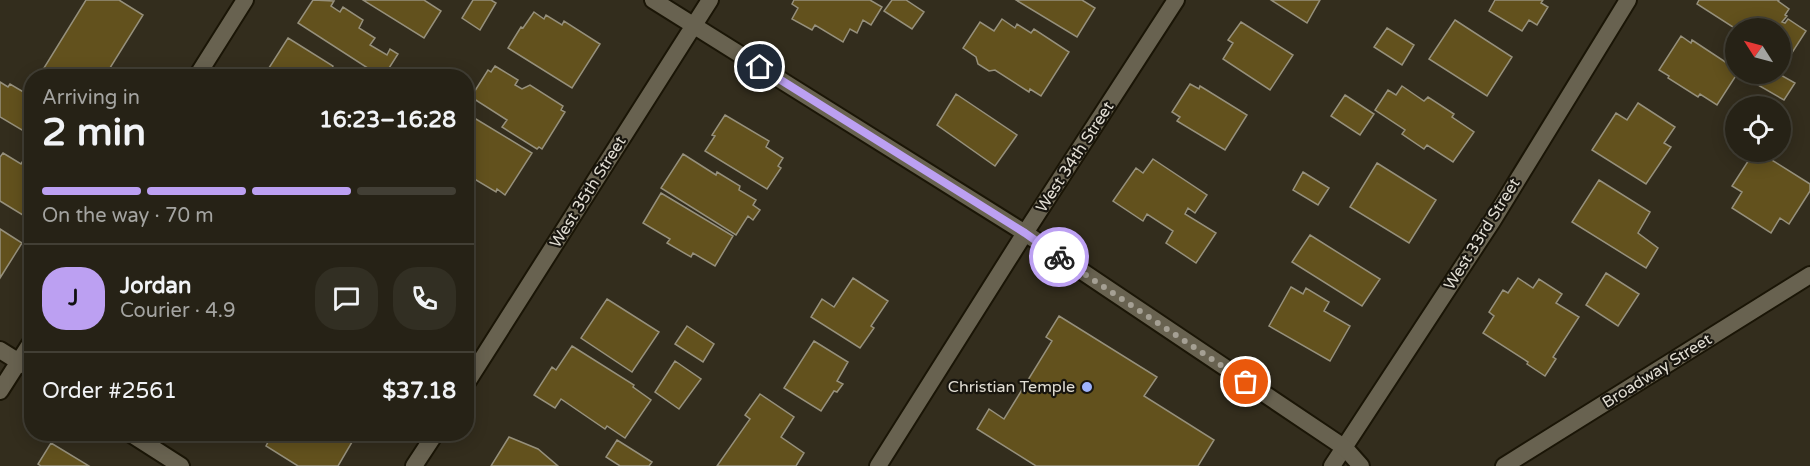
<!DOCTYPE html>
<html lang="en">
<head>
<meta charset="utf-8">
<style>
	body { margin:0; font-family:"Varela Round",sans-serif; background:#322f23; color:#f1f3f6; height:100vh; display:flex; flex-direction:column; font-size:22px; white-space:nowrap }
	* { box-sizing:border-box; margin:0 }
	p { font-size:20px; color:#a4a4a1 }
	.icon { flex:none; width:33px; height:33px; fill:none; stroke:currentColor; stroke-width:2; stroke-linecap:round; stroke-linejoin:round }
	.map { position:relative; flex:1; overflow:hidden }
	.sheet { position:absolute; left:24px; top:69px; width:450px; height:372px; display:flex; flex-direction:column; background:#262216; border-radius:24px; box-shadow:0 3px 15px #0003,0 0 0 2px #423f35 }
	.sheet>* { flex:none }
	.needle { width:39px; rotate:306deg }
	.fabs { position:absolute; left:1725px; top:18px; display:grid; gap:12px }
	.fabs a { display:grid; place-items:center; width:66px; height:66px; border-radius:50%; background:#262216; box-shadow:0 3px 15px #0003,0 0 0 2px #423f35; font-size:30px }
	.pin { position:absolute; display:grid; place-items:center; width:51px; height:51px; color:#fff; margin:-26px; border:3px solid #fff; border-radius:50%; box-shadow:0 2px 6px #0007 }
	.courier { position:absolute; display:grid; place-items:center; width:60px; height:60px; margin:-30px; border:4px solid #bca0f2; border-radius:50%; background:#fff; color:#222; box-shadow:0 2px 8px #0007 }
	.summary em { font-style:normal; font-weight:700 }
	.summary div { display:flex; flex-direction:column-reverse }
	.summary { display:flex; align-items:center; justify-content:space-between; height:102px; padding:0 18px }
	h1 { font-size:39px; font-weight:700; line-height:45px }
	.bar { display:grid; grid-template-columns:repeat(4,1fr); gap:9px 6px; align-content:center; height:72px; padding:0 18px }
	.bar i { height:8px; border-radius:4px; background:#423f35 }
	.bar .selected { background:#bca0f2 }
	.bar p { grid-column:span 4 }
	.line { display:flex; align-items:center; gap:15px; padding:0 18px; border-top:2px solid #423f35 }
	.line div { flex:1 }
	.round { display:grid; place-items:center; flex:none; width:63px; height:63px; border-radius:24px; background:#322f23 }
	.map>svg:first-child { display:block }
	.building { fill:#62511d; stroke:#96907c; stroke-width:1.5 }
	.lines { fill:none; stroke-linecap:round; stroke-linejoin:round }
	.minor-casing { stroke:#1a1506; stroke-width:20 }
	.tertiary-casing { stroke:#1a1506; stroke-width:20 }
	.minor { stroke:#686250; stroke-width:16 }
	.tertiary { stroke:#686250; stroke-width:16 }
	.done { stroke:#a5a094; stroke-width:6; stroke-dasharray:0 10.8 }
	.route { stroke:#bca0f2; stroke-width:8 }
	.poi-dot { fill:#9eb3fd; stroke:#18150e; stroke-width:2 }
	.labels { text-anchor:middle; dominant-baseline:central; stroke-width:4.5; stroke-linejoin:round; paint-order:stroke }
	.street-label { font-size:16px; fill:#e2ded4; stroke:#18150e }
	.poi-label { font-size:16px; fill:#e2ded4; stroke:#18150e; text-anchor:end }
</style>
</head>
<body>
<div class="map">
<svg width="1810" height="466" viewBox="0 0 1810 466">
	<rect width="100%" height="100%" fill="#332d1d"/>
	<!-- building -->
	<path class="building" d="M86,0H119L143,15L105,76H39Z
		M313,0L334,1L331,6L340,12L343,7L363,20L359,28L375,38L370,45L387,55L390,49L398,54L384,76H380L298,23Z
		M363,0H424L441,11L424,38Z
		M473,0H491L496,3L480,30L462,18Z
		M794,0H870L882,7L871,25L863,20L857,33L850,29L843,42L815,25L812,30L792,19L798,8L792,4Z
		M892,0H906L924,12L912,29L884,11Z
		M1016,0H1082L1095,8L1077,37Z
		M1271,0H1320L1307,23Z
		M1495,0H1543L1541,3L1548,7L1537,25L1529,20L1522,31L1489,11Z
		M1699,0H1779L1778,1L1789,9L1785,15L1787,16L1782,22L1785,23L1788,19L1806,31L1788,59L1780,54V28L1736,29L1697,4Z
		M534,12L544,19L546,15L562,25L564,21L600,44L572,88L508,48L521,27L523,28Z
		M1002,19L1015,28L1017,24L1031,33L1034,29L1069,52L1041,96L1030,89L1029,92L995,70L989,71L978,64L976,57L963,48L980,22L994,31Z
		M1455,20L1512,57L1487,96L1429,59Z
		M1241,22L1293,55L1270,90L1223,59L1233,43L1228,40Z
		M1387,28L1414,45L1402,65L1374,47Z
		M1681,36L1691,43L1692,40L1736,69V74H1737L1717,105L1700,94L1698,97L1668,78L1669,76L1659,70Z
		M288,38L333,66L332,69L344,76H276L267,71Z
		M495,66L518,80L515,85L522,89L530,85L563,106L561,110L565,112L542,149L539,147L537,149L502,127L507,120L471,97L488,70L491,72Z
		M1766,74H1779L1795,83L1784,100L1758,85Z
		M0,82L8,87L10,84L32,97V136L0,117Z
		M1190,84L1199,89L1200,86L1247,115L1225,150L1177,121L1180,117L1172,112Z
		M1402,86L1424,101L1428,97L1454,114L1452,117L1474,132L1453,162L1427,145L1424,149L1402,134L1405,130L1375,110L1388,90L1396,95Z
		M956,94L1017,135L995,166L937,125Z
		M1345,95L1374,114L1360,135L1331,116Z
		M1638,103L1675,127L1664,143L1671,147L1646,184L1592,150L1616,113L1627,120Z
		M466,113L532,153L505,195L497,189L496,192L466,174Z
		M725,115L769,141L766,147L783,158L778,166L781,168L767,189L705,151L715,136L712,135Z
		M1754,152H1759L1810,184V191L1789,224L1780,218L1771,233L1732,208L1742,192L1732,186Z
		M3,153L21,164L24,159L32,164V213L29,212L26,217L0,201V157Z
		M683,154L716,175L717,172L740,186L739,190L756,200L753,205L760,210L753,220L748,216L736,235L661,188Z
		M1153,159L1207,195L1195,213L1188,208L1185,214L1216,233L1196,263L1166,243L1173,231L1147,214L1143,221L1113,201L1136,168L1143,173Z
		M1377,163L1436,200L1409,243L1350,207Z
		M1303,172L1329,188L1318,205L1293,190Z
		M1599,180L1650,212L1638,233L1658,248L1646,268L1572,222Z
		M661,193L733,236L715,266L693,253L691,257L667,243L670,239L643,223Z
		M0,229L22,243L0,278Z
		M1310,235L1380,279L1362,306L1292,262Z
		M1606,273L1639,294L1618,326L1586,305Z
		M853,278L888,301L871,326L874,328L860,348L811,317L822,299L834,307Z
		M1518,278L1533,288L1539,279L1562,294L1556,303L1579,317L1553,357L1556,359L1545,376L1527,364L1528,362L1483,333L1494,316L1489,312L1503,290L1508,293Z
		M1291,287L1303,294L1306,288L1329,302L1324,311L1350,326L1330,361L1269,326Z
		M607,299L659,332L632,372L581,338Z
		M1059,316L1157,377L1144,396L1214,440L1198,466H1036L977,429L989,409L1004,419L1052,341L1046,337Z
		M687,326L714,344L703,362L675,344Z
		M814,341L848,362L837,381L843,384L837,392L834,391L821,411L784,388Z
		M572,346L634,385L633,387L651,400L625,438L607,426L605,429L561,399L555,408L534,395L552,367L556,370Z
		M675,361L701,379L679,409L655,392Z
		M760,394L794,417L781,437L804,453L796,466H717L750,419L745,415Z
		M267,434H350L355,437L338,466H298L266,446L271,436Z
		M509,437L538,449L558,466H491Z
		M617,440L652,462L649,466H620L606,457Z
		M51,443L89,466H41L38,464Z"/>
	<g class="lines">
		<!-- minor casing -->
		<g class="minor-casing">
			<path id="minor" d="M197,76L245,0
				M0,350L32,370
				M0,391L32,341
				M131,434L181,466
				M878,466L1025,233L1176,0
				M1332,466L1493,220L1628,0
				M1504,466L1810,275"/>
		</g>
		<!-- tertiary casing -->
		<g class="tertiary-casing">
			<path id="tertiary" d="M653,0L1025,233L1345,448L1361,466
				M466,384L710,0
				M414,466L435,434"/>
		</g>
		<!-- minor -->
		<use href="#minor" class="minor"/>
		<!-- tertiary -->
		<use href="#tertiary" class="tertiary"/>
	</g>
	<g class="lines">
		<!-- done -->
		<path class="done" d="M1059,257L1246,382"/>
		<!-- route -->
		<path class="route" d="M760,67L1025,233L1059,257"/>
	</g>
	<!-- markers -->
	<circle class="poi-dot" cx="1087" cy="387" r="6"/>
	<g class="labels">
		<!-- street labels -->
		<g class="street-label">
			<text transform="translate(1075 157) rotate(-57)">West 34th Street</text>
			<text transform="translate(588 192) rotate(-58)">West 35th Street</text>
			<text transform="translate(1482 234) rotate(-58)">West 33rd Street</text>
			<text transform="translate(1657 371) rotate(-32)">Broadway Street</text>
		</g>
		<!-- poi labels -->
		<g class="poi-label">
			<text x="1075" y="387">Christian Temple</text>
		</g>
	</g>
</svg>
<div class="fabs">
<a><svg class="needle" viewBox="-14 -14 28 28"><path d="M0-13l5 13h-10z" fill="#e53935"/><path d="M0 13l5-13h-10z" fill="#a4a4a1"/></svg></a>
<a><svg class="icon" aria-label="locate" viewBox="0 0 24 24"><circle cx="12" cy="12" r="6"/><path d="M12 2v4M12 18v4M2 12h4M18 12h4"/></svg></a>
</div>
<div class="pin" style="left:1246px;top:382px;background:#ea580c"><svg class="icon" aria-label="bag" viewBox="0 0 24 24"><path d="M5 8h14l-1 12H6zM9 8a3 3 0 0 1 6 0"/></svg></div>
<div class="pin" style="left:760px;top:67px;background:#1f2937"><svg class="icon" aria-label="home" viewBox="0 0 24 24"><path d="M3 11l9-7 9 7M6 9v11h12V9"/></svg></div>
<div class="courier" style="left:1059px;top:257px"><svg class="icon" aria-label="bike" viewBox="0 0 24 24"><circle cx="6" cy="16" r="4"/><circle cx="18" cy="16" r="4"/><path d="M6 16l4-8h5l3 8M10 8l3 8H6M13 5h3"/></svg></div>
<section class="sheet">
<div class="summary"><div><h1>2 min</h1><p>Arriving in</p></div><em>16:23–16:28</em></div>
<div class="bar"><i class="selected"></i><i class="selected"></i><i class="selected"></i><i></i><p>On the way · 70 m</p></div>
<div class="line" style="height:108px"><b class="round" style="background:#bca0f2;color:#111">J</b><div><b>Jordan</b><p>Courier · 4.9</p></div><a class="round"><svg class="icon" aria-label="chat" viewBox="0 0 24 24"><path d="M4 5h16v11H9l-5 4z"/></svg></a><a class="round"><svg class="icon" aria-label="phone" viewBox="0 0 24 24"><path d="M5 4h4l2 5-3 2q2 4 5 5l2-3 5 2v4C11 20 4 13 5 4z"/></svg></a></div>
<div class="line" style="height:78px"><div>Order #2561</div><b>$37.18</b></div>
</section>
</div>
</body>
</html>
